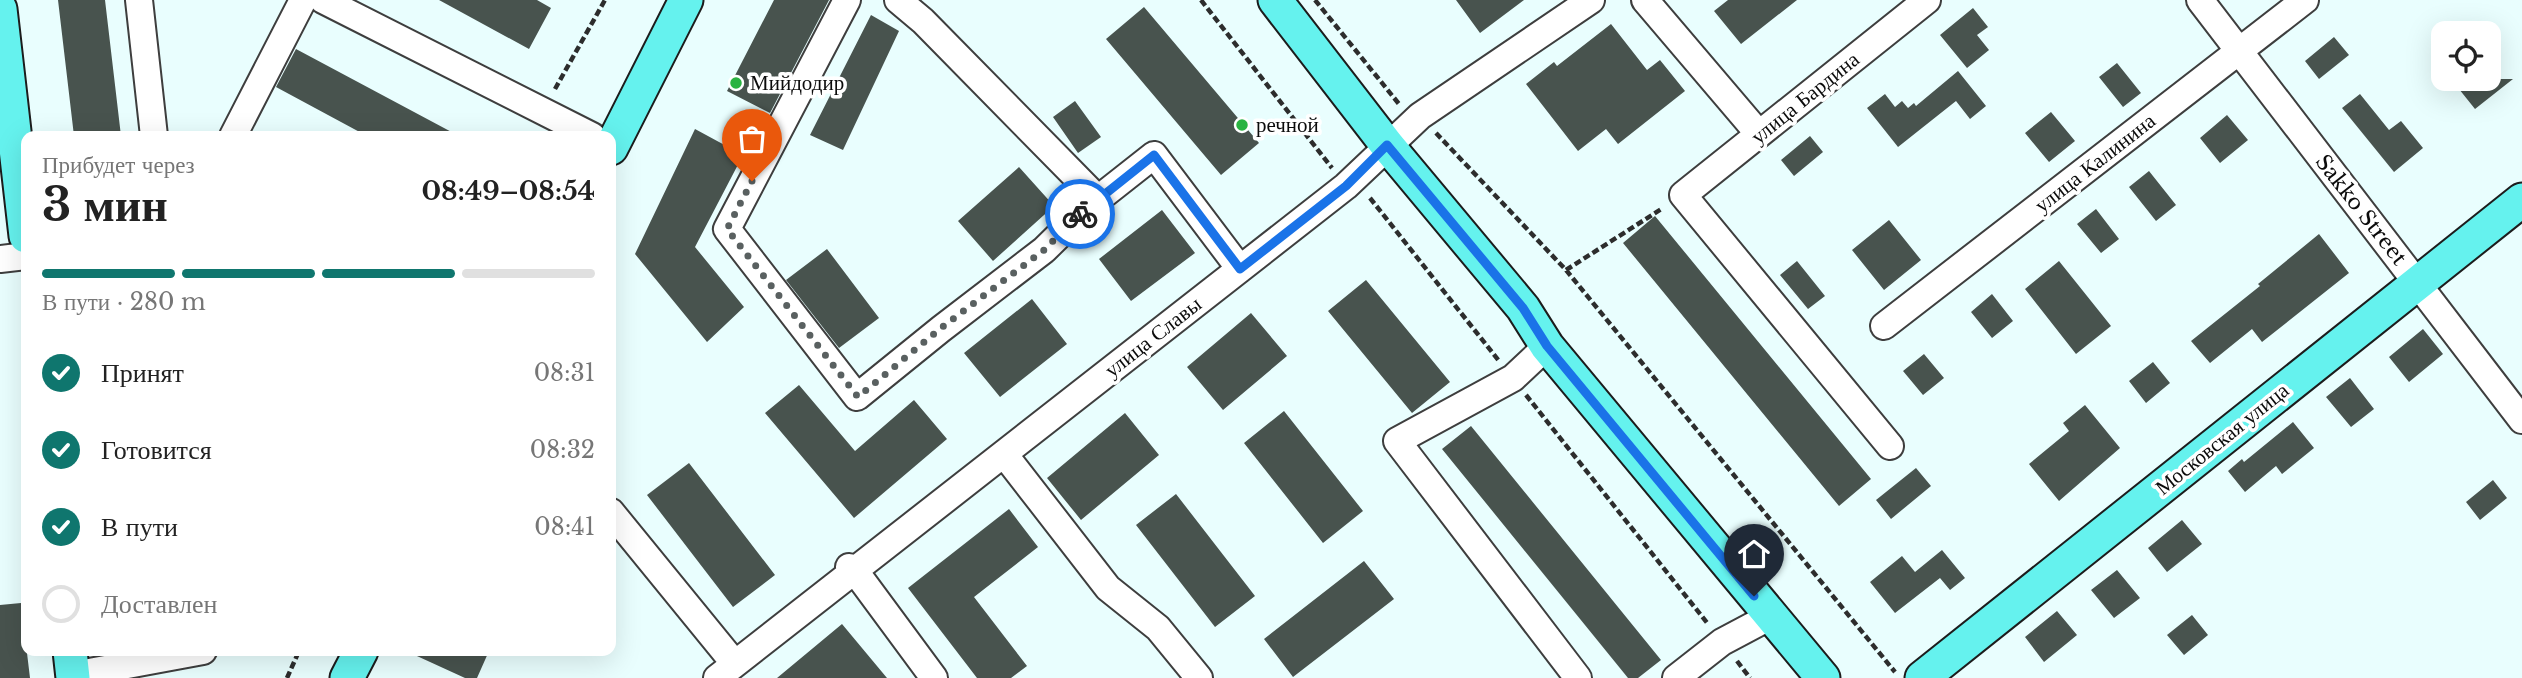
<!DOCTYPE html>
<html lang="ru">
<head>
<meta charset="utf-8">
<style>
	body { margin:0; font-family:"Libre Baskerville",serif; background:#f2f2f2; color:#222; height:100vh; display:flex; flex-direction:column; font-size:26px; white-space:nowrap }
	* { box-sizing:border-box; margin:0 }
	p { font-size:23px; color:#767676 }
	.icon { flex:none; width:38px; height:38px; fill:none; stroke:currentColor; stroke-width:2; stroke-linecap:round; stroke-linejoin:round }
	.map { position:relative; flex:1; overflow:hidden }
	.panel { position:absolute; left:21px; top:131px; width:595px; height:525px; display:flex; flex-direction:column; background:#fff; border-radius:14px; box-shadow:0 7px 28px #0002 }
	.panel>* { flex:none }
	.fabs { position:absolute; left:2431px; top:21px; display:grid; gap:14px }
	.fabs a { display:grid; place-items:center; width:70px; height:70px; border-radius:14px; background:#fff; box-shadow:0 7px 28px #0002; font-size:35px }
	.pin { position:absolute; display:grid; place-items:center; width:60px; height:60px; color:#fff; margin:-72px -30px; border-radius:50% 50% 50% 0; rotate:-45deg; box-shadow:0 0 7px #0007 }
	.pin .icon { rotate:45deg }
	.courier { position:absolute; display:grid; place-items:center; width:70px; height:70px; margin:-35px; border:5px solid #1a73e8; border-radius:50%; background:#fff; color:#222; box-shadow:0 2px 9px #0007 }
	.overview em { font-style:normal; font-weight:700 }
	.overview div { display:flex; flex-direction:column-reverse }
	.overview { display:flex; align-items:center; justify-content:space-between; height:119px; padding:0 21px }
	h1 { font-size:46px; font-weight:700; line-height:52px }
	.bar { display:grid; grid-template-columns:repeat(4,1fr); gap:10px 7px; align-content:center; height:84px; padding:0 21px }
	.bar i { height:9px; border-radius:5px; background:#e0e0e0 }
	.bar .on { background:#0f766e }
	.bar p { grid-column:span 4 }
	ol { padding:0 21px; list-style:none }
	li { display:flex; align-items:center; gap:21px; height:77px }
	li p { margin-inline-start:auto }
	li .icon { padding:7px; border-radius:50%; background:#0f766e; color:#fff; stroke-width:4 }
	li:last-child { color:#767676 }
	li i { width:38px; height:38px; border:4px solid #e0e0e0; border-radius:50% }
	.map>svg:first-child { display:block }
	.building { fill:#48534e }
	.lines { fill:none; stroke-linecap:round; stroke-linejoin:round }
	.minor-casing { stroke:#3e3e3e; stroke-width:30 }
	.major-casing { stroke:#1c1c1c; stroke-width:37 }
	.path { stroke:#2d2d2d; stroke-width:4.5; stroke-dasharray:7 3.5; stroke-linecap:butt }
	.minor { stroke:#fff; stroke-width:26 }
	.major { stroke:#65f2ee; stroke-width:33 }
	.done { stroke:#596060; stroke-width:7; stroke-dasharray:0 12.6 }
	.route { stroke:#1a73e8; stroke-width:9 }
	.poi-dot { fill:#2ab341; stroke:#fff; stroke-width:2.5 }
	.labels { text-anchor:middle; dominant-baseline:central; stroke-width:7; stroke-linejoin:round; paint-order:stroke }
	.poi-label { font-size:21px; fill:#0b0b0b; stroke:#fff; text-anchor:start }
	.street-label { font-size:21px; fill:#0b0b0b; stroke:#fff }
</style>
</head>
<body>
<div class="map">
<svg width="2522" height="678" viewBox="0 0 2522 678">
	<rect width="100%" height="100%" fill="#e9fefe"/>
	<!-- building -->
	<path class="building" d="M58,0H105L121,136H74Z
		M439,0H537L551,8L529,49Z
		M774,0H829L770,113L727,91Z
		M1456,0H1524L1480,33Z
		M1728,0H1797L1741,44L1714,11Z
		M1144,7L1259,143L1221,175L1106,39Z
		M1973,8L1988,27L1977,35L1989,50L1967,68L1940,35Z
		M871,15L899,31L843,150L810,135Z
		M1611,24L1647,70L1660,60L1685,91L1618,144L1606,129L1578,151L1526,84L1554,62L1557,66Z
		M2334,37L2349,55L2319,79L2305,61Z
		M296,49L459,136H367L276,87Z
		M2117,63L2141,93L2123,107L2099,77Z
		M1958,71L1986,106L1970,119L1956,101L1898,147L1867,108L1885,94L1895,107L1902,101L1908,108L1914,103L1916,106Z
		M2451,79H2513L2475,109Z
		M2360,94L2389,130L2401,121L2423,148L2394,172L2342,108Z
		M1075,101L1101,137L1078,153L1053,117Z
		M2051,112L2075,141L2049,162L2025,133Z
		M2227,115L2248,140L2220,163L2200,138Z
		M695,129L743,155L695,247L744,307L707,342L635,254Z
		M1810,136L1823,152L1794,176L1781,160Z
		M1019,167L1054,206L993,261L958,221Z
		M2149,171L2176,205L2156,221L2129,187Z
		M2096,209L2119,239L2101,253L2077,224Z
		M1162,210L1195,253L1131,301L1099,259Z
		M1655,216L1871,479L1839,506L1623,243Z
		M1889,220L1921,260L1884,290L1852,250Z
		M2319,234L2349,273L2262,342L2252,329L2210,363L2191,341L2260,286L2258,284Z
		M827,249L879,318L839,348L786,280Z
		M1797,261L1825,296L1808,309L1780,275Z
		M2059,261L2111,326L2076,354L2025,289Z
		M1366,280L1450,382L1412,413L1328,311Z
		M1992,294L2013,321L1992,338L1971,312Z
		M1032,299L1067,344L1000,397L964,353Z
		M1251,313L1287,356L1223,410L1187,367Z
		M2423,329L2443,354L2409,382L2389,357Z
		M1924,354L1944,378L1923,395L1903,371Z
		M2153,362L2170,383L2146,403L2129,381Z
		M2350,378L2374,409L2351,427L2326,397Z
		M799,385L855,451L914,400L947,439L854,518L765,413Z
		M2085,405L2120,448L2059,501L2029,464L2069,431L2063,423Z
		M1284,411L1363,511L1323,543L1244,443Z
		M1125,413L1159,455L1081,520L1047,478Z
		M2293,422L2314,448L2282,474L2276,466L2245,492L2228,471L2242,459L2244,462Z
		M1471,426L1661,660L1638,678H1628L1442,449Z
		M689,463L775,575L733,607L647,495Z
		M1916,468L1931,486L1891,519L1876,500Z
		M2493,480L2507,498L2480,520L2466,502Z
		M1176,494L1255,596L1215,627L1136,525Z
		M1009,509L1038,547L974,597L1027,666L1011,678H977L908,588Z
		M2182,520L2202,544L2167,572L2148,548Z
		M1942,550L1965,578L1950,590L1940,578L1895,613L1870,582L1902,556L1915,572Z
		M1364,561L1394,599L1293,677L1264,639Z
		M2117,570L2140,598L2114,618L2091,590Z
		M21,603L30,678H0V605Z
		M2057,611L2077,635L2044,662L2025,637Z
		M2192,615L2208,635L2184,655L2167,635Z
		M842,624L887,678H777Z
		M406,651H489L477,678H465Z"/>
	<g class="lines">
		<!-- minor casing -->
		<g class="minor-casing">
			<path id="minor" d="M139,0L154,136
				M323,0L592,136
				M847,0L727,229L857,397L941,329L1044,250L1097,198L923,21L898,0
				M1645,0L1759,134
				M2200,0L2522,420
				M233,136L303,0
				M1088,207L1154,155L1240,269
				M0,259L26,256
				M1884,326L2305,0
				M1547,346L1513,378L1397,441L1578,678
				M1890,446L1683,195L1927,0
				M1004,454L1108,588L1158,628L1199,678
				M611,512L735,664
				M849,567L855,571L934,678
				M73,675L203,651
				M717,678L1346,186L1420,116L1591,0
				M1676,678L1722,642L1771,616"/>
		</g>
		<!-- major casing -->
		<g class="major-casing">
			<path id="major" d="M1275,0L1387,145L1523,308L1547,346L1823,678
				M0,9L26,236
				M611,148L686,0
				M70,651L73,678
				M347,678L361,651
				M1922,678L2522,200"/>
		</g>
		<!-- path -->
		<path class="path" d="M1201,0L1332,168
			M1315,0L1399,104
			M555,89L605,0
			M1436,133L1566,270L1895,672
			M1370,198L1499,361
			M1566,270L1663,208
			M1526,395L1708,624
			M1737,661L1750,678
			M287,678L299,651"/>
		<!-- minor -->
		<use href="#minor" class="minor"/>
		<!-- major -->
		<use href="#major" class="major"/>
	</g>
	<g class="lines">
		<!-- done -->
		<path class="done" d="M752,181L727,229L858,397L941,328L1044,250L1080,214"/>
		<!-- route -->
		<path class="route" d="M1080,214L1154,155L1240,269L1346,186L1387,145L1523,308L1547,346L1754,596"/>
	</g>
	<!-- markers -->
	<g class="poi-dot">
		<circle cx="736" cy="83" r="7"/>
		<circle cx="1242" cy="125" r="7"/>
	</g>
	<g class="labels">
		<!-- poi labels -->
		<g class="poi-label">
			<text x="750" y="83">Мийдодир</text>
			<text x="1256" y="125">речной</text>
		</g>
		<!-- street labels -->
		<g class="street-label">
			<text transform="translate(1805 98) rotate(-39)">улица Бардина</text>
			<text transform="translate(2095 163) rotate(-38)">улица Калинина</text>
			<text transform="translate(2361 210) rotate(52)">Sakko Street</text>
			<text transform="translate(1153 337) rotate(-38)">улица Славы</text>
			<text transform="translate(2222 439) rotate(-39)">Московская улица</text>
		</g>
	</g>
</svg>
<div class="fabs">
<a><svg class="icon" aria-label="locate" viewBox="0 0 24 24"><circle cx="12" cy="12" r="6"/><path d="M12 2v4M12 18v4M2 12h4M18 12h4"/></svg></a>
</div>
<div class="pin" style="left:752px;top:181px;background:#ea580c"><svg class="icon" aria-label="bag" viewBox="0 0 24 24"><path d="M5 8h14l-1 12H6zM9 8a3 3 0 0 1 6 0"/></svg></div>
<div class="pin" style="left:1754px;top:596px;background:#1f2937"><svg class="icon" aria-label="home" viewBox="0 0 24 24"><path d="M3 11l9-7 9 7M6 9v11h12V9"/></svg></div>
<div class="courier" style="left:1080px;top:214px"><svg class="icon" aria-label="bike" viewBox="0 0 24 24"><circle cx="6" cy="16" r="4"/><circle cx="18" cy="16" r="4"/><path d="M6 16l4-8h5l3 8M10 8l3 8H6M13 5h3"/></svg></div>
<section class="panel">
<div class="overview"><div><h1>3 мин</h1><p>Прибудет через</p></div><em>08:49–08:54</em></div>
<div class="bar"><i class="on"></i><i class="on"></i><i class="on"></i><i></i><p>В пути · 280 m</p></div>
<ol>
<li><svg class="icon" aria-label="check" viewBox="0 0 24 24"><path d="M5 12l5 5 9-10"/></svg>Принят<p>08:31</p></li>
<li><svg class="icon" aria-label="check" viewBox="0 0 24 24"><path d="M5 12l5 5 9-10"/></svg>Готовится<p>08:32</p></li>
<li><svg class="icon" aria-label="check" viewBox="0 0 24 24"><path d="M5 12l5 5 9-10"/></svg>В пути<p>08:41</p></li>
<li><i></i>Доставлен</li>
</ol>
</section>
</div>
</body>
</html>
